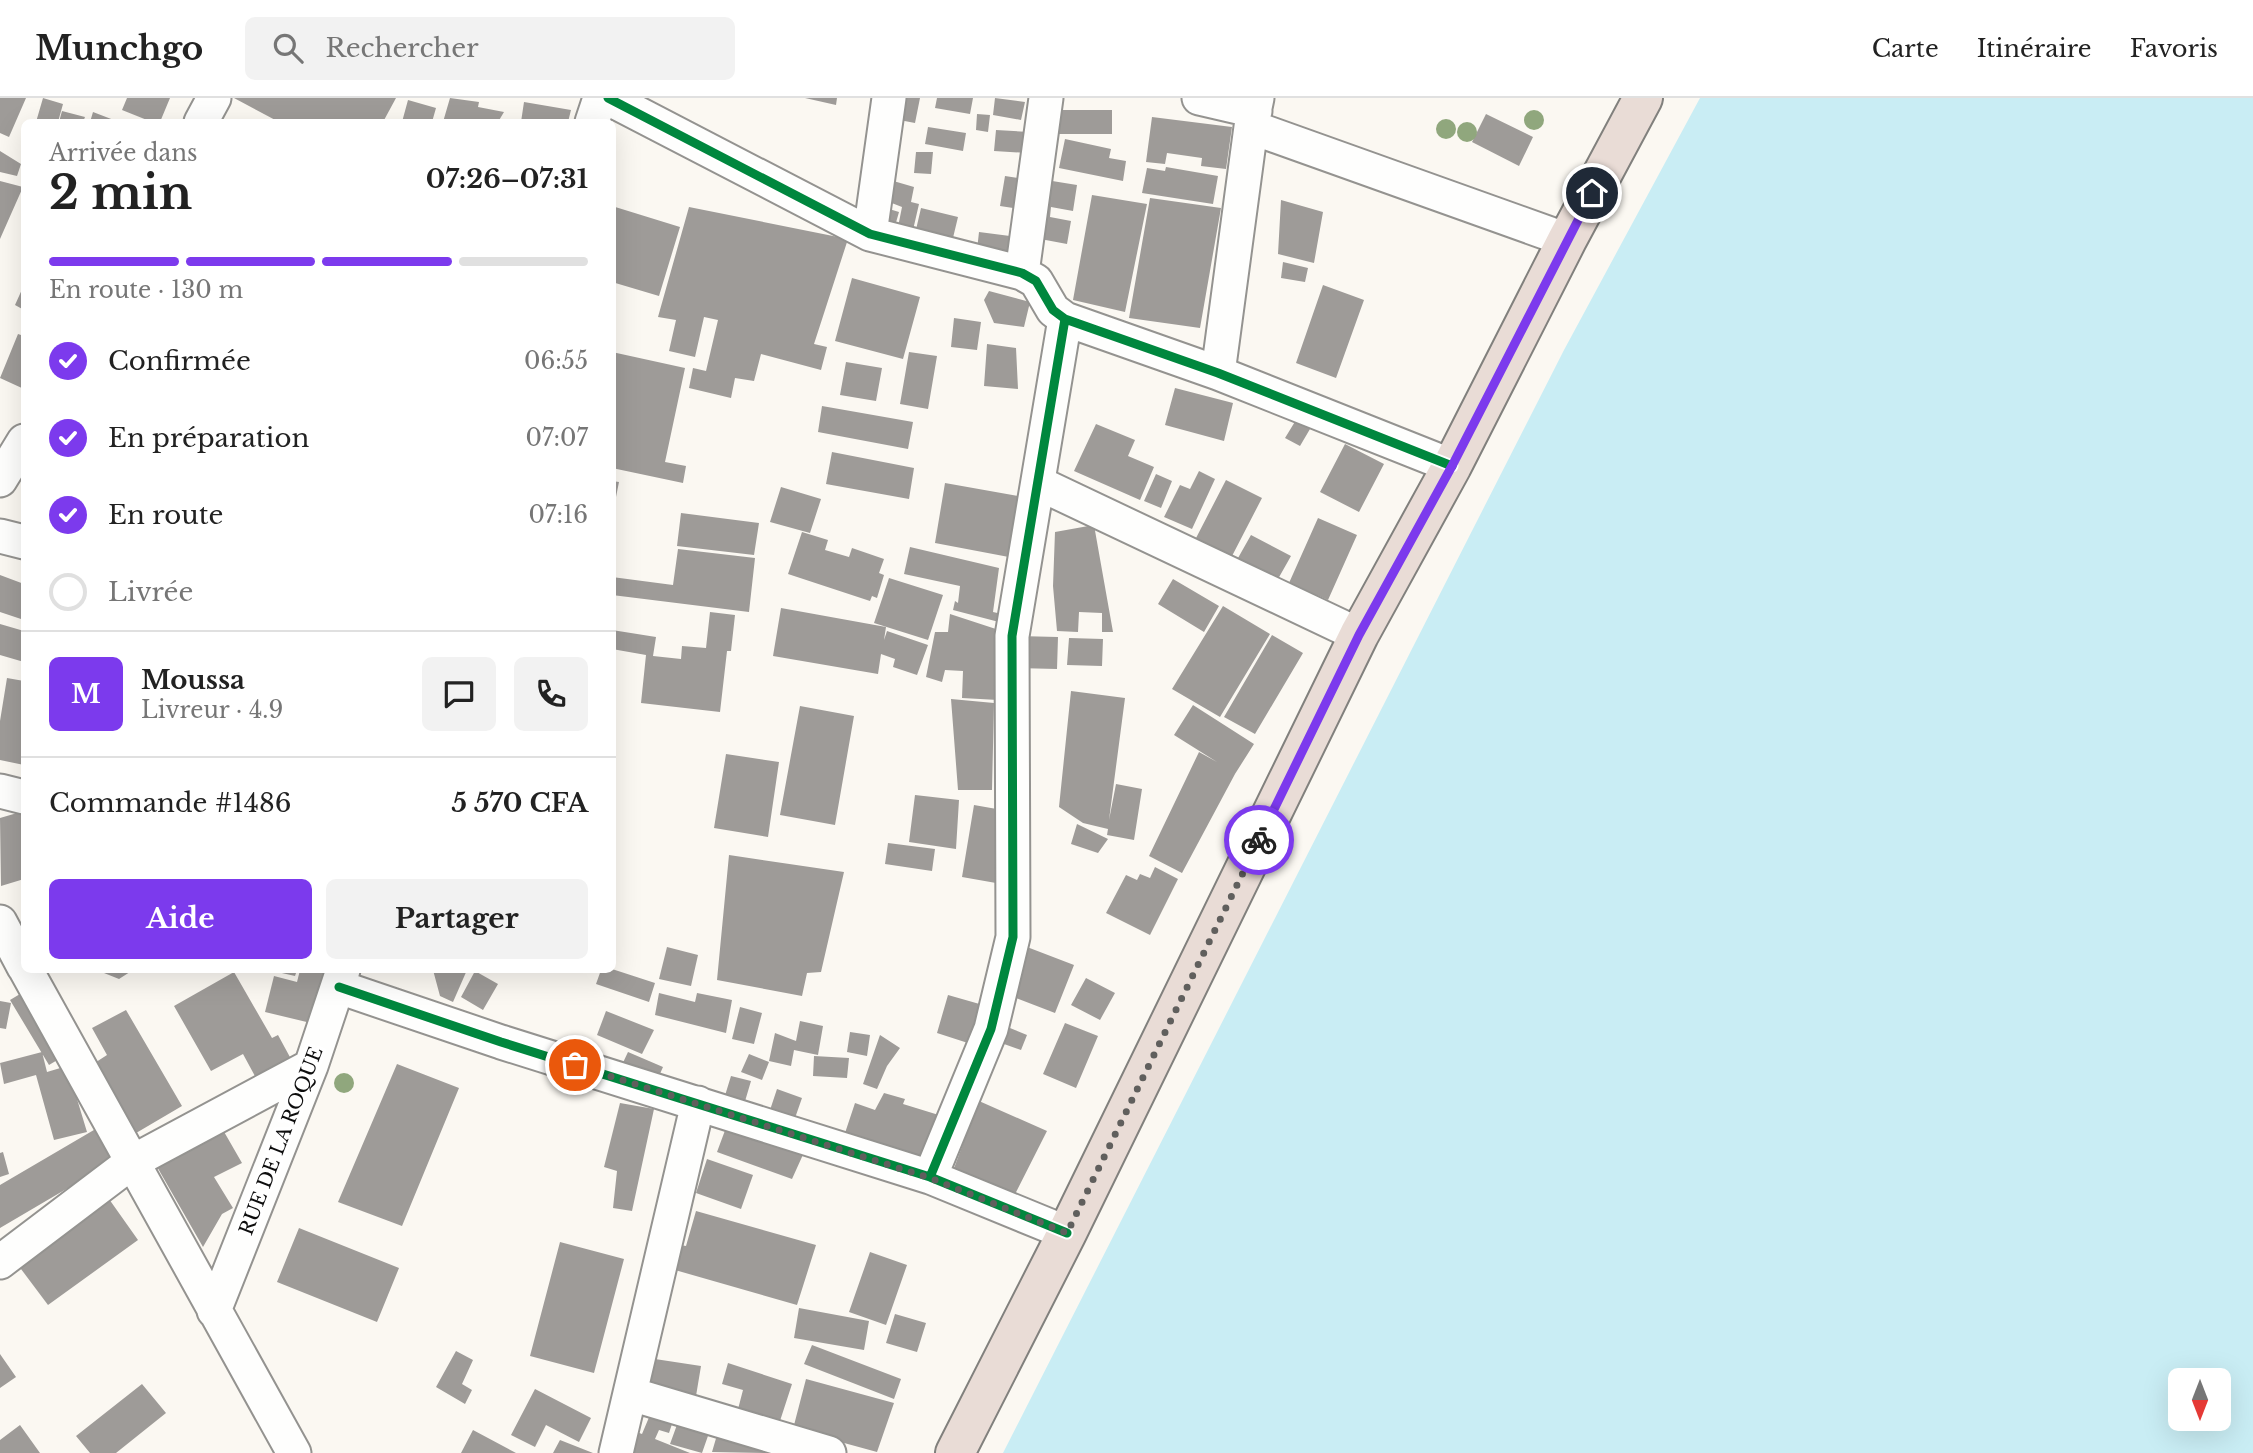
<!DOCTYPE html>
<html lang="fr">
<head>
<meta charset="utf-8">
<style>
	body { margin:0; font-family:"Libre Baskerville",serif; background:#f2f2f2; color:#222; height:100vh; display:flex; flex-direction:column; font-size:26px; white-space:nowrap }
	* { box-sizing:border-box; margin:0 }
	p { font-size:23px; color:#767676 }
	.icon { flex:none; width:38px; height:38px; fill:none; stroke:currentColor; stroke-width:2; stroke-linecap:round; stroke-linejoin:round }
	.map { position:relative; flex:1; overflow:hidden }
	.details { position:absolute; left:21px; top:21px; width:595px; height:854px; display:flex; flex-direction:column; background:#fff; border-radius:10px; box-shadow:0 7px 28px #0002 }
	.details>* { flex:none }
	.needle { width:46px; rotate:180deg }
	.buttons { position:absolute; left:2168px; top:1270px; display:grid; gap:14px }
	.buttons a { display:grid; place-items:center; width:63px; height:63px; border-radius:10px; background:#fff; box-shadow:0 7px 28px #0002; font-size:35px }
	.pin { position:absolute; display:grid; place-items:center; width:60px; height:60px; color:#fff; margin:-30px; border:4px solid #fff; border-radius:50%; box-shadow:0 2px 7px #0007 }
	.courier { position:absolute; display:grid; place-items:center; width:70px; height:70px; margin:-35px; border:5px solid #7c3aed; border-radius:50%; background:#fff; color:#222; box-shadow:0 2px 9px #0007 }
	.overview em { font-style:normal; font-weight:700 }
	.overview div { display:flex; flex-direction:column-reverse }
	.overview { display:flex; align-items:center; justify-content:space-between; height:119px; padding:0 28px }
	h1 { font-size:46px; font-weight:700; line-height:52px }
	.bar { display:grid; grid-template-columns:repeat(4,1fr); gap:10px 7px; align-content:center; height:84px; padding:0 28px }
	.bar i { height:9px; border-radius:5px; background:#e0e0e0 }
	.bar .current { background:#7c3aed }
	.bar p { grid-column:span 4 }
	.line { display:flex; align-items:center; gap:18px; padding:0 28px; border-top:2px solid #e0e0e0 }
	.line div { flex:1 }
	.round { display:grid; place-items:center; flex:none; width:74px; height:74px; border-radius:10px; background:#f2f2f2 }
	ol { padding:0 28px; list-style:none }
	li { display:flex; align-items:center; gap:21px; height:77px }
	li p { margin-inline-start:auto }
	li .icon { padding:7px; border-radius:50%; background:#7c3aed; color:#fff; stroke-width:4 }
	li:last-child { color:#767676 }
	li i { width:38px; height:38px; border:4px solid #e0e0e0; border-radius:50% }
	.primary-button { display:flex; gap:14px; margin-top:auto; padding:14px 28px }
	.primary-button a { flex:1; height:80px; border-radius:10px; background:#7c3aed; color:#fff; font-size:28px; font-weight:700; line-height:80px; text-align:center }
	.primary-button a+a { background:#f2f2f2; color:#222 }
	header { display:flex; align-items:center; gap:42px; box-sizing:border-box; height:98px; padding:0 35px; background:#fff; border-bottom:2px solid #e0e0e0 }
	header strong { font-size:33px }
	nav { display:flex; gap:38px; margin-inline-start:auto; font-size:24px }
	.search { width:490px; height:63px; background:#f2f2f2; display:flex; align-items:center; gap:18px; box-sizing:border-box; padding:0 24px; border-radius:10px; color:#767676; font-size:26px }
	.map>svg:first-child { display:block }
	.water { fill:#c9edf4; fill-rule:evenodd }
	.building { fill:#9e9b98 }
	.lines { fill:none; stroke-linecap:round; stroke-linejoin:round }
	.street-casing { stroke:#949390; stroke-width:37 }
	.highway-casing { stroke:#81807d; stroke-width:42 }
	.street { stroke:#fefefd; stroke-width:33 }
	.highway { stroke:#e9dcd6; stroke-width:38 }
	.cycleway-casing { stroke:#fff; stroke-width:13 }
	.cycleway { stroke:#00873e; stroke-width:9 }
	.tree { fill:#90a77d }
	.done { stroke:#605f5d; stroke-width:7; stroke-dasharray:0 12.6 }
	.route { stroke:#7c3aed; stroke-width:9 }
	.labels { text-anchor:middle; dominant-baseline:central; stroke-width:7; stroke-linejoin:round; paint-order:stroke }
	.street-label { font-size:19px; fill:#0d0d0d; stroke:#fff }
</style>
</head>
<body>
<header>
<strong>Munchgo</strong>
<div class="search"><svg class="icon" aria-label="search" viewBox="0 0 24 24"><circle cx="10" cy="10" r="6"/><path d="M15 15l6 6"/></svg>Rechercher</div>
<nav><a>Carte</a><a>Itinéraire</a><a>Favoris</a></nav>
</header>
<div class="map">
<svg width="2253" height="1355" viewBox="0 0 2253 1355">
	<rect width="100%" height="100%" fill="#fbf8f2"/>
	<!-- water -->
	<path class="water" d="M1700,0H2253V1355H1003L1564,252ZM2180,1283H2219V1321H2180Z"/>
	<!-- building -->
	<path class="building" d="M0,0H26L9,39L0,35Z
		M43,0L63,6L58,24H36Z
		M127,0H170L160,24H152L122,12Z
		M234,0H396L383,24H279Z
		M450,0L479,4L478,9L504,14L498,24H443Z
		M805,0H837L836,7Z
		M892,0H920L915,25L889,20Z
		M937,0H973L970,16L935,10Z
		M995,0L1025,4L1021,22L993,17Z
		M408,2L436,10L432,24H402Z
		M524,4L571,12L568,24H521Z
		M1055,12H1112V36H1055Z
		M62,13L85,19L83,24H59Z
		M93,14L119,24H90Z
		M977,16L990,17L988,34L976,32Z
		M1486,16L1533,39L1519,68L1472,44Z
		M1152,19L1232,29L1226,71L1201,68L1202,60L1167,55L1165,66L1146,64Z
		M928,29L966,35L963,53L925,46Z
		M996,32L1029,34L1028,55L994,53Z
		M1065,41L1111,51L1109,60L1126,63L1123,83L1059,70Z
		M0,53L21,66L17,78L0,74Z
		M916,54H933L931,76L914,75Z
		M1166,69L1218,78L1213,106L1142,95L1147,70L1165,73Z
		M1005,78L1025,81L1020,111L1000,108Z
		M890,82L914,89L911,104L919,106L913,132L898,129L902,109L884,102Z
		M1046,82L1077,87L1073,113L1051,109L1050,119L1071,123L1067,146L1035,140Z
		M0,83L23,89L0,141Z
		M1092,97L1147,106L1125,214L1073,202Z
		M1150,100L1221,110L1200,230L1129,220Z
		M1281,102L1323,114L1314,165L1278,156Z
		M876,107L899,114L895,128L872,122Z
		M612,108L680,129L659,198L612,184Z
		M689,109L848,141L814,246L827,249L821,272L761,256L754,283L735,280L731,300L689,290L693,270L706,273L718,222L704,219L695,259L669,253L676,222L658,219Z
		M921,110L958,119L952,144L915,136Z
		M979,134L1010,138L1007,165L976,161Z
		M1283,164L1308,170L1305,184L1281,180Z
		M852,180L920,199L903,261L835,243Z
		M24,187V212L15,207Z
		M1323,187L1364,202L1336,280L1296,265Z
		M989,193L1030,204L1024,229L994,225L984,202Z
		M954,220L981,224L977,252L951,249Z
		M18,236L24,238V291L0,280Z
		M987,246L1016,250L1018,291L984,288Z
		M612,254L685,270L665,364L686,368L683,385L612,370Z
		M909,254L937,258L928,311L900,306Z
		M846,264L882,270L876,303L840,297Z
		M1175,290L1233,305L1224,343L1165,327Z
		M822,308L913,324L908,351L818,334Z
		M1296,322L1310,331L1300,348L1285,340Z
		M1096,326L1135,342L1128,358L1154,369L1140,402L1074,373Z
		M1345,346L1384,366L1359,414L1320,394Z
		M832,354L914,370L909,401L826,386Z
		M1199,373L1215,381L1192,431L1164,419L1180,387L1190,391Z
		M1156,376L1172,383L1161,410L1144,403Z
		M1226,382L1262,400L1231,460L1195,442Z
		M612,383L619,384L614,409H612Z
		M945,385L1030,400L1019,461L935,445Z
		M781,389L821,401L810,435L770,424Z
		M681,415L759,425L754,457L677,448Z
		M1318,420L1357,437L1328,502L1289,485Z
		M1094,427L1113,534H1102V515L1079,514L1078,534L1057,533L1053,488L1055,434Z
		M802,434L828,442L825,452L849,459L852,450L884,461L879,475L884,477L877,500L872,498L870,503L788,476Z
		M1251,437L1291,458L1278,481L1238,460Z
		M910,449L999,470L993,514L1002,516L999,524L953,512L955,503L958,505L960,488L904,476Z
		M678,451L755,460L749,514L612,497V479L673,487Z
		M0,477L24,486V522L0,514Z
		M889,480L943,497L928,542L874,525Z
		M1173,481L1219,508L1204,534L1158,506Z
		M1223,508L1270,536L1220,619L1172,591Z
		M781,510L886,529L884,542L887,533L928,547L917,577L893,569L895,561L881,556L878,576L773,558Z
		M710,514L735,517L731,553H727L720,614L641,605L646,557L612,551V532L656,539L653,558L681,561L682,548L706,550Z
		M950,516L1002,533L998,602L962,600L963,573L945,572L942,584L926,579L935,534H948Z
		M0,526L24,533V564L0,557Z
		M1272,537L1303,555L1255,636L1224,619Z
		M1018,538L1058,539L1057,571L1016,570Z
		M1069,540L1103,541L1102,568L1067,567Z
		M7,580L24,583V667L0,662V623Z
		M1071,593L1125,600L1109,722L1116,686L1142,691L1134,742L1107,737L1108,731L1083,725L1059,709Z
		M951,601L994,605L992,692H958Z
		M1193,607L1254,646L1235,676L1182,775L1149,758L1199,654L1217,664L1174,637Z
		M800,608L854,618L835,727L780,717Z
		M726,656L779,664L768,739L714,730Z
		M915,697L959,702L956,751L909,744Z
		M974,707L1008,713L996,785L962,779Z
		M24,713V781L1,788L0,720Z
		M1077,726L1108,741L1098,755L1071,746Z
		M888,745L935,751L932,773L885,766Z
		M729,757L844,774L821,874L807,875L802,898L717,882Z
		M1155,769L1178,781L1150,837L1106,815L1126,777L1137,782L1140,776L1150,780Z
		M667,849L698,857L691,888L659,881Z
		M1027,849L1074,867L1055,915L1008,897Z
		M612,871L655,885L649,904L596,886L601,872Z
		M103,872H133L119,881L104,875Z
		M300,872H327L315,926L265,914L274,878L297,884Z
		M433,872H467L453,904L440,898Z
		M273,873V872H297L295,878Z
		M475,873L498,886L483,912L461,899Z
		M234,874L272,940L278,937L291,961L256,980L243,956L211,973L174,908Z
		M1086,880L1115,895L1100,922L1071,907Z
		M30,890L69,955L49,967L10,902Z
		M659,895L695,904L697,895L732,902L726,935L655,917Z
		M948,897L983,907L971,946L937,935Z
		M0,903L11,905L6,931L0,930Z
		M740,909L762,915L754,946L732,941Z
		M126,912L182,1008L131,1038L90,968L107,957L92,930Z
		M606,913L654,932L642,956L597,937Z
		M800,923L823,928L818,957L794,952L791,968L769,963L775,935L796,943Z
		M1065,925L1098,938L1076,990L1043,976Z
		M1005,928L1027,937L1021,952L1004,946Z
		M850,934L870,937L867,958L847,954Z
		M880,937L900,950L887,968L877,991L863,986Z
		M42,954L47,974L67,968L87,1034L54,1042L36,977L4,986L0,965Z
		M628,954L663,969L655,987L620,971Z
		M749,956L769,964L762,982L741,974Z
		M814,958L849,960L847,980L813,978Z
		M397,966L459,990L402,1128L338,1104Z
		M731,978L751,983L743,1010L723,1004Z
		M777,991L802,1000L795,1020L770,1012Z
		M884,995L905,1001L903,1006L942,1018L927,1065L844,1038L855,1005L875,1012Z
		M979,1003L1047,1033L1011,1104L950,1081Z
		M620,1005L654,1011L632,1113L613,1110L617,1073L604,1069Z
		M727,1027L806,1050L792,1081L717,1054Z
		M99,1029L119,1060L0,1130V1087Z
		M223,1032L242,1065L214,1079L233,1110L222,1116L203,1149L156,1067Z
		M3,1054L9,1076L0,1079V1055Z
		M707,1061L753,1077L741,1111L696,1095Z
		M109,1101L138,1142L48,1207L18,1167Z
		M696,1113L816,1147L797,1207L675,1172L680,1147L686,1148Z
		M299,1130L399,1170L377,1224L277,1184Z
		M560,1144L624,1161L594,1275L530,1258Z
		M870,1154L907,1167L886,1227L849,1214Z
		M799,1210L869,1223L864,1252L794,1240Z
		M895,1216L926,1225L917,1254L886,1245Z
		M812,1247L901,1281L894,1301L804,1266Z
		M456,1253L473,1262L462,1286L472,1292L465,1306L436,1289Z
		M0,1256L16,1279L0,1290Z
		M655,1261L701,1268L696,1298L650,1290Z
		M728,1265L792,1286L779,1326L737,1315L743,1292L722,1286Z
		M806,1281L894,1305L877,1354L793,1331Z
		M142,1286L166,1315L116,1355H90L76,1338Z
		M535,1291L591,1320L579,1344L546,1327L535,1349L511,1337Z
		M650,1317L672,1326L669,1335L659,1332L655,1341L690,1355H625L634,1333L642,1336Z
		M678,1324L709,1335L702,1355L670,1346Z
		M20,1327L40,1355H0V1342Z
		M473,1332L516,1355H461Z
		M717,1337L768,1352L767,1355L712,1354Z
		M560,1342L593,1355H553Z"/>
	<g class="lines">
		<!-- street casing -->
		<g class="street-casing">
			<path id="street" d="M608,0L870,136L1022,175L1036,183L1053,212L1065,221L1218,275L1452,368
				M1199,0L1255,13
				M201,24L214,0
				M592,24L600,0
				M1251,29L1567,142
				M870,136L889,0
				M1022,175L1046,0
				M1218,275L1251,29L1257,0
				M0,382L24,343
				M1038,385L1359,537
				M0,438L24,444
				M0,693L24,699
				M0,824L24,869
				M26,872L294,1355
				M339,889L501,944L930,1079L1067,1135
				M930,1079L991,931L1013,839L1012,538L1065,221
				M0,1164L132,1064L311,968
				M214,1213L311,968L343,872
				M631,1296L829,1355
				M616,1355L698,1005"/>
		</g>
		<!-- highway casing -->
		<g class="highway-casing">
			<path id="highway" d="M955,1355L1067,1135L1359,537L1452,368L1567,142L1643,0"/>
		</g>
		<!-- street -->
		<use href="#street" class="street"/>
		<!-- highway -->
		<use href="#highway" class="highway"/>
		<!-- cycleway casing -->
		<g class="cycleway-casing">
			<path id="cycleway" d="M608,0L870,136L1022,175L1036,183L1053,212L1065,221L1218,275L1452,368
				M339,889L501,944L930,1079L1067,1135
				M930,1079L991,931L1013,839L1012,538L1065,221"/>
		</g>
		<!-- cycleway -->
		<use href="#cycleway" class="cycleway"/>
	</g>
	<!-- trees -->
	<g class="tree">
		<circle cx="1534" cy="22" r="10"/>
		<circle cx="1446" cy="31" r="10"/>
		<circle cx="1467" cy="34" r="10"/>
		<circle cx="344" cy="985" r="10"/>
	</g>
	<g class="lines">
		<!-- done -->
		<path class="done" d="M575,967L930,1080L1067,1135L1259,742"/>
		<!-- route -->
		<path class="route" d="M1259,742L1359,537L1452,368L1592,95"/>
	</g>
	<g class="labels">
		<!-- street labels -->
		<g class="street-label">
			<text transform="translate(281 1043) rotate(-69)">RUE DE LA ROQUE</text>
		</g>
	</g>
</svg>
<div class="buttons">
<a><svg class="needle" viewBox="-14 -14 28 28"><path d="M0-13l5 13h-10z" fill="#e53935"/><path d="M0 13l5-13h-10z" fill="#767676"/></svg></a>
</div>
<div class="pin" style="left:575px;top:967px;background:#ea580c"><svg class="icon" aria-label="bag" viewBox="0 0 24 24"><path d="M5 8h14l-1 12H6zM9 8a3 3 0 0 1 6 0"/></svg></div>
<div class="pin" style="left:1592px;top:95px;background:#1f2937"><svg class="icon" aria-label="home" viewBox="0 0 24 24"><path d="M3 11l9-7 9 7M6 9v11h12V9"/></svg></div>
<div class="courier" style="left:1259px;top:742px"><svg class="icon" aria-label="bike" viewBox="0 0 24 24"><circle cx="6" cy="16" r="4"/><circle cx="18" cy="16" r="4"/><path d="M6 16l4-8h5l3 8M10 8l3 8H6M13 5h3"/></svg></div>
<section class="details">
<div class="overview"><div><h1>2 min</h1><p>Arrivée dans</p></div><em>07:26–07:31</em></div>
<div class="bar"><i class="current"></i><i class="current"></i><i class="current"></i><i></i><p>En route · 130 m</p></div>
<ol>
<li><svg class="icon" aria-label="check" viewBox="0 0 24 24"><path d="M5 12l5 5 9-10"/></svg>Confirmée<p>06:55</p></li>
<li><svg class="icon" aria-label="check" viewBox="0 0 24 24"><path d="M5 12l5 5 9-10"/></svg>En préparation<p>07:07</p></li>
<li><svg class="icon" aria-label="check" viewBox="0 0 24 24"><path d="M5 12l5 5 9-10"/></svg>En route<p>07:16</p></li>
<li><i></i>Livrée</li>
</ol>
<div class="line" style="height:126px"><b class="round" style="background:#7c3aed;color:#fff">M</b><div><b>Moussa</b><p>Livreur · 4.9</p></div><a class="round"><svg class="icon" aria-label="chat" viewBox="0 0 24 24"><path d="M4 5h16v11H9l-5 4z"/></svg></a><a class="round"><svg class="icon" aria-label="phone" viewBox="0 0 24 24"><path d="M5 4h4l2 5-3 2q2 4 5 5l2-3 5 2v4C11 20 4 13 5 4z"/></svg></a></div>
<div class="line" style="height:91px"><div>Commande #1486</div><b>5 570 CFA</b></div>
<div class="primary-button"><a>Aide</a><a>Partager</a></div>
</section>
</div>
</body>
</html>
